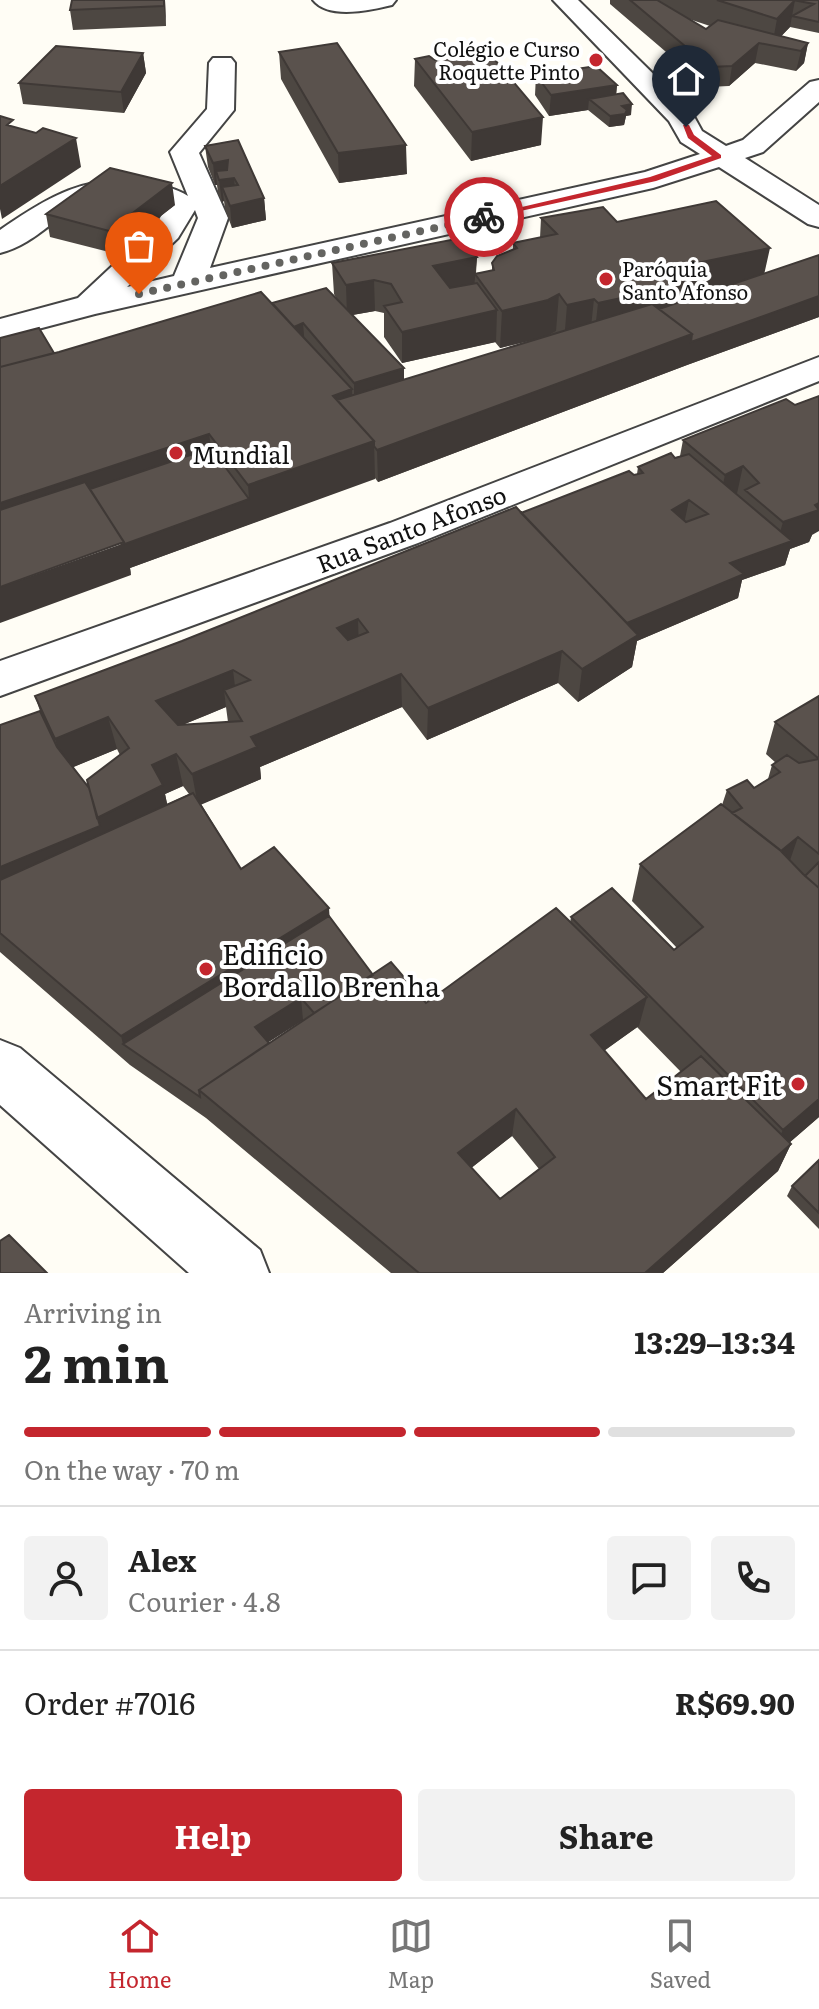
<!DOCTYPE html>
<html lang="en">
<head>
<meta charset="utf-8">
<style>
	body { margin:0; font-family:Literata,serif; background:#f2f2f2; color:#222; height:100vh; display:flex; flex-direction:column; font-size:30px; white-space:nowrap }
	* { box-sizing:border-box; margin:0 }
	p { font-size:26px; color:#767676 }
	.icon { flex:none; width:44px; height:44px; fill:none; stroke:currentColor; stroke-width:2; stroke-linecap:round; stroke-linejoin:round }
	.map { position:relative; height:1273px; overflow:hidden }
	.sheet { display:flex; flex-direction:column; background:#fff; flex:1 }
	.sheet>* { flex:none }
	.pin { position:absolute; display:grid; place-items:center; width:68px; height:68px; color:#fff; margin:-82px -34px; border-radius:50% 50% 50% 0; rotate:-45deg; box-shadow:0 0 8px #0007 }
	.pin .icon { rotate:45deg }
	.courier { position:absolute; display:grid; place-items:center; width:80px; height:80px; margin:-40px; border:6px solid #c4262e; border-radius:50%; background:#fff; color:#222; box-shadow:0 2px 10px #0007 }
	.head em { font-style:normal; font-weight:700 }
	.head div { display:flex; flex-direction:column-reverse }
	.head { display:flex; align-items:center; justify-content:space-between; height:136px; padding:0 24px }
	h1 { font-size:52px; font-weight:700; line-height:60px }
	.bar { display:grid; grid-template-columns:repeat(4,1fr); gap:12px 8px; align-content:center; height:96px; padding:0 24px }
	.bar i { height:10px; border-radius:6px; background:#e0e0e0 }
	.bar .on { background:#c4262e }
	.bar p { grid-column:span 4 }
	.line { display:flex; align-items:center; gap:20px; padding:0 24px; border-top:2px solid #e0e0e0 }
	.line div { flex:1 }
	.round { display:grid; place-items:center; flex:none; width:84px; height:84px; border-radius:8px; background:#f2f2f2 }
	.cta { display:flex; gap:16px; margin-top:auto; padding:16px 24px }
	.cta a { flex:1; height:92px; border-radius:8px; background:#c4262e; color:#fff; font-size:32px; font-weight:700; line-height:92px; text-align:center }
	.cta a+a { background:#f2f2f2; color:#222 }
	.tab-bar { display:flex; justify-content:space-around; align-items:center; height:112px; border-top:2px solid #e0e0e0; background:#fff; font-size:22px; color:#767676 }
	.tab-bar a { display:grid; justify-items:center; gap:4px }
	.tab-bar .on { color:#c4262e }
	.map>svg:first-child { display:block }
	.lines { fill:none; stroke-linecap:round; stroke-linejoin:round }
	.minor-casing { stroke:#444; stroke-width:4 }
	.minor { fill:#fff; fill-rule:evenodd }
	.wall { fill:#4d4742; fill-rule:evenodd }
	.shaded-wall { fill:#3f3936 }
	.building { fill:#5a524d; stroke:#3f3936; stroke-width:2; fill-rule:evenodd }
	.route { fill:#c4262e }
	.done { stroke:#646461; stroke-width:8; stroke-dasharray:0 14.4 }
	.poi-dot { fill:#c4262e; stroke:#fff; stroke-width:3 }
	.labels { text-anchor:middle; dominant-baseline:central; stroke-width:8; stroke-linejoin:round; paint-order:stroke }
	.far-poi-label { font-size:20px; fill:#111; stroke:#fff; text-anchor:end }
	.poi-label { font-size:24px; fill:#111; stroke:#fff; text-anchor:start }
	.street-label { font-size:24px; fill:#111; stroke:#fff }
	.near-poi-label { font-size:28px; fill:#111; stroke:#fff; text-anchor:start }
</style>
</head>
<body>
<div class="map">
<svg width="819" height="1273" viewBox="0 0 819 1273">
	<rect width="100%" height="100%" fill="#fffdf5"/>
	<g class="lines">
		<!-- minor casing -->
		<g class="minor-casing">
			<path id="minor" d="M313,0H396L392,5C371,10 329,20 313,0Z
				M553,0H578L691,111L702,131L726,146L743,140L810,82L819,80V102L763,152L745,158L819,205V227L808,224L719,167L653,188L95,314L0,339V319L78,298L155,226L166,208C157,202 147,201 136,199C67,187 52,240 0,253V230C46,198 88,172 146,183C161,185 176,188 188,196L170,152L207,109L209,63L213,58H231L235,63L234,110L199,153L228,218L210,268L645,172L700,154L681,142L669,121ZM195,210L198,218L174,276L127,287L178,238Z
				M819,357V381L418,543L0,696V661L390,523Z
				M0,1040L20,1048L260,1250L269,1273H189L0,1105Z"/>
		</g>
		<!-- minor -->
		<use href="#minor" class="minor"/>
	</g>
	<!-- wall -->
	<path class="wall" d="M72,0H165L166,26L73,30L70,10Z
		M610,0H819V33L790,27L781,36L808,43L804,63L796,71L755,63L729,86L707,87L610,4ZM689,19L710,26L706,29Z
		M279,52L407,174L339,183L281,79Z
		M143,53L146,73L124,113L23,104L19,83Z
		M415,59L541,145L471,161L414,86Z
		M536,75L617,85L616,95L631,115L626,116L624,125L609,127L588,110L549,116L535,95Z
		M205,146L264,198L266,220L232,228L225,209L224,201L222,202L218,193L217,185H215L208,167Z
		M175,205L113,253L50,237L46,214Z
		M541,218L617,222L764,274L819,255V317L687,365L378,482L375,478L130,568L131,575L54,353L272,303L336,298L334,294L332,263L477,257L476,273L492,271V263L513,250V243L540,238ZM375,311L384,313V337L402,363L495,342L500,348L542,338L404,380L352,315Z
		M786,399L812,535L809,542L790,549L785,565L742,580L738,598L637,641L632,667L578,702L558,683L427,740L402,707L260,767L261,779L201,804L241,869L329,916L373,975L426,1003L570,923L571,917L674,950L677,948L632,901L640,864L722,805L727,790L754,788L768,779L772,765L776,763L766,754L775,722L819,696V1117L789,1143L791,1144L778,1171L663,1273H391L206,1118L130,1065L0,952V725L40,711L35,696L521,513L637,474L638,467L680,456L683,440ZM226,707L228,722L182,725L207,715ZM117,749L120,755L89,788L73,767ZM183,786L189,794L167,804L165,794ZM303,1020L269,1043L268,1042ZM637,1027L681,1072L646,1099L604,1051ZM512,1136L539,1169L500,1199L471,1168Z
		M819,1160V1229L787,1196L792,1186Z"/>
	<!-- shaded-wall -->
	<path class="shaded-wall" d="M164,0H165L166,26L164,6Z
		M795,0L790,27L772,46L777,19Z
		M759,43L755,63L729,86L732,66Z
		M808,43L804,63L796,71L801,51Z
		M143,53L146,73L124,113L121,92Z
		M617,85L615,106L589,99L588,110L549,116L551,95Z
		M632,104L631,115L626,116L624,125L609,127L610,116L622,106Z
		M543,117L541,145L471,161L472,132Z
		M76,138L81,167L2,219L0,209V186Z
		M406,145L407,174L339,183L338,153Z
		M228,160L234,178L236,200L222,187L224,201L222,202L219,180L216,171L217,185H215L213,163Z
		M172,183L175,205L113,253L109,231Z
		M264,198L266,220L232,228L230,206Z
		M770,248L762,284L594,340L598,303L687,265Z
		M477,257L474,288L432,296L433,266Z
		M374,280L375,311L347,316L346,285Z
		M559,294L556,331L545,337L500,348L502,311Z
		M819,296V317L687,365L378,482L377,450L692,334Z
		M594,299L590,336L564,342L567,305Z
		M497,310L496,342L402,363V332Z
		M303,323L305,347L285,330Z
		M404,368V392L354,407V383Z
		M352,389L353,423L333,396Z
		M209,434L215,472L0,545V503Z
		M374,441L375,479L130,568L131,575L0,623V587L249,499L248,485Z
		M743,466L736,498L718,507L725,475Z
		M689,500L684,524L672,510Z
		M819,503V531L812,535L809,542L790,549L785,565L742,580L738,598L637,641L632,667L578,702L582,669L620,626L730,563L776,546L783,522Z
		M358,619L359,652L337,628Z
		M562,651L558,683L427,740L428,708Z
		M233,670L237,703L224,690L226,707L163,733L156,701Z
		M401,674L402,707L260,767L261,779L198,806L192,774L251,737Z
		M108,717L117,749L64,771L55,739Z
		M176,754L183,786L165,794L170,817L0,894V867L152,765Z
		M798,837L787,869L777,855Z
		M329,908L331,939L123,1044L121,1036Z
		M647,997L639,1026L585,1064L591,1035Z
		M301,998L303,1020L258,1049L255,1027Z
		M819,1099V1117L767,1162L783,1130Z
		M516,1109L512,1136L456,1180L458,1153Z
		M791,1144L778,1171L663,1273H645Z"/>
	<!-- building -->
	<path class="building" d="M72,0H164V6L70,10Z
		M630,0H657L706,29L718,20L808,43L801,51L759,43L732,66L710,67Z
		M717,0H795L777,19Z
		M793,0H819V22L792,16L814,4Z
		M337,43L406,145L338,153L279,52Z
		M56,46L143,53L121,92L19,83Z
		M489,53L543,117L472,132L415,59L429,56L435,60Z
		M596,66L617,85L551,95L536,75Z
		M623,93L632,104L622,106L627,110L625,114L610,116L589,99Z
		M0,116L13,120L7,125L36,133L43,128L76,138L0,186Z
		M238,140L264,198L230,206L222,187L238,185L234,178L219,180L216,171L227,170L228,160L213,163L205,146Z
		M110,168L172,183L109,231L46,214Z
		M716,201L770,248L687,265L700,277L678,282L682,285L598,303L594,299L567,305L559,294L548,300L502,311L475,274L494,270L492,263L497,256L517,248L513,243L557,234L541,218L603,207L617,222Z
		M461,238L477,257L433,266L450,288L477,283L497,310L402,332L384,306L402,302L391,284L374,280L346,285L332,263Z
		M819,255V296L691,342L692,334L659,309Z
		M326,288L404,368L354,383L303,323L294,327L272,303Z
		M261,292L352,389L333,396L374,441L248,485L209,434L0,503V367L59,352Z
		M652,304L692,334L377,450L374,446V441L337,400Z
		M39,328L54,353L0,367V338Z
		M819,396V503L815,505L819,510L783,522L745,490L759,483L743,466L725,475L683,440L786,399L795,405Z
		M211,448L249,499L125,544L90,489Z
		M671,453L675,458L689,454L792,541L730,563L744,574L627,623L521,513L629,471L634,475L643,473L638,467ZM689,500L708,514L686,522L672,510Z
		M85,482L124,542L0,587V510Z
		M516,507L638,635L582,669L562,651L428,708L401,674L251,737L257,747L192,774L176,754L152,765L163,785L97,818L87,780L129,748L108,717L55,739L35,696L182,641ZM358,619L368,632L348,640L337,628ZM233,670L250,680L224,690L242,721L178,725L156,701Z
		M819,696V758H818L775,722Z
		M40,711L57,747L89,788L100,826L0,867V725Z
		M787,755L799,763L819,759V854L798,837L781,851L732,813L742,808L727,790L747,780L754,788L780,772L772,765Z
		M193,793L241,869L274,847L329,908L121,1036L0,933V880Z
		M721,804L779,849L803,874L819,888V1099L783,1130L571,917L612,888L674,950L703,927L640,864Z
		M819,862V888L805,876Z
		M556,908L647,997L591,1035L646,1099L701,1056L791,1144L645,1273H419L199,1090L391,962L426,1003ZM516,1109L555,1157L500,1199L458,1153Z
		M329,916L373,975L314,1013L301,998L255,1027L269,1043L199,1090L200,1097L123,1044Z
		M819,1160V1213L792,1186Z
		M9,1235L47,1273H0V1241Z"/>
	<!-- route -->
	<path class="route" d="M683,125H689L694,135L721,155V158L656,181L484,219L479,217L650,177L712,156L688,138Z"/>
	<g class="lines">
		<!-- done -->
		<path class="done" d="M139,294L484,217"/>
	</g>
	<!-- markers -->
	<g class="poi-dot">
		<circle cx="596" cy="60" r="8"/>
		<circle cx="606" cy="279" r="8"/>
		<circle cx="176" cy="453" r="8"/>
		<circle cx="206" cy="969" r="8"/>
		<circle cx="798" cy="1084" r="8"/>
	</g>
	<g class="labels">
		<!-- far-poi labels -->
		<g class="far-poi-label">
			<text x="580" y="48">Colégio e Curso<tspan x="580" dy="23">Roquette Pinto</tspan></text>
			<text x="622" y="268" text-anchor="start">Paróquia<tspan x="622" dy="23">Santo Afonso</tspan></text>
		</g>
		<!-- poi labels -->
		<g class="poi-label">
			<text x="192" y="453">Mundial</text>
		</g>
		<!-- street labels -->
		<g class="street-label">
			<text transform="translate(411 528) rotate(-21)">Rua Santo Afonso</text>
		</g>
		<!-- near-poi labels -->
		<g class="near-poi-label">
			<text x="222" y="953">Edificio<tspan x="222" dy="32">Bordallo Brenha</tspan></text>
			<text x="782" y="1084" text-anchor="end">Smart Fit</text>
		</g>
	</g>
</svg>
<div class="pin" style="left:139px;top:294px;background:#ea580c"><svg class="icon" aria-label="bag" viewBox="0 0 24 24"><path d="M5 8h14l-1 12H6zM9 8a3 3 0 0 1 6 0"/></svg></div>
<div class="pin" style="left:686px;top:127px;background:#1f2937"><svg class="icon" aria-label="home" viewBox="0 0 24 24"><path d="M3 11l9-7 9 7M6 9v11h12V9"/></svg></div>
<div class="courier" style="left:484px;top:217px"><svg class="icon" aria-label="bike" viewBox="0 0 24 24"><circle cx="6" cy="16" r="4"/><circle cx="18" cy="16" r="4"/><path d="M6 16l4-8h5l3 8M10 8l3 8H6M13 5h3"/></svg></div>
</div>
<section class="sheet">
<div class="head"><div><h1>2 min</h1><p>Arriving in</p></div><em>13:29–13:34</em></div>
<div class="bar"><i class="on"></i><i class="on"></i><i class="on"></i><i></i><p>On the way · 70 m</p></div>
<div class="line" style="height:144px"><a class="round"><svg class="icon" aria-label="person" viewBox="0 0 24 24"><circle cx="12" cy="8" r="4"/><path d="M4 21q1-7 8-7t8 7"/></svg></a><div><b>Alex</b><p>Courier · 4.8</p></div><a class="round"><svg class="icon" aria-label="chat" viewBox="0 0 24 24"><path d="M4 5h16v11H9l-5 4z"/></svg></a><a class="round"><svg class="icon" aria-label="phone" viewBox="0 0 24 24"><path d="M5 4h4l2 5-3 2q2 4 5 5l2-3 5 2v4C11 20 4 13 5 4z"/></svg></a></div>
<div class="line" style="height:104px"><div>Order #7016</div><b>R$69.90</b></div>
<div class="cta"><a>Help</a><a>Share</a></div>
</section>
<nav class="tab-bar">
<a class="on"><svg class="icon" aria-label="home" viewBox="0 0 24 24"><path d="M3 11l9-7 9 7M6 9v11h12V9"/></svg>Home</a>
<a><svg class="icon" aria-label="map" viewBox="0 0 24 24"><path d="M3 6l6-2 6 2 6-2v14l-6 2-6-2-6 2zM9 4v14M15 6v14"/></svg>Map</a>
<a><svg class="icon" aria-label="saved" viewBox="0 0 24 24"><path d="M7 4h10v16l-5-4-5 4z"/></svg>Saved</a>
</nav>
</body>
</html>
